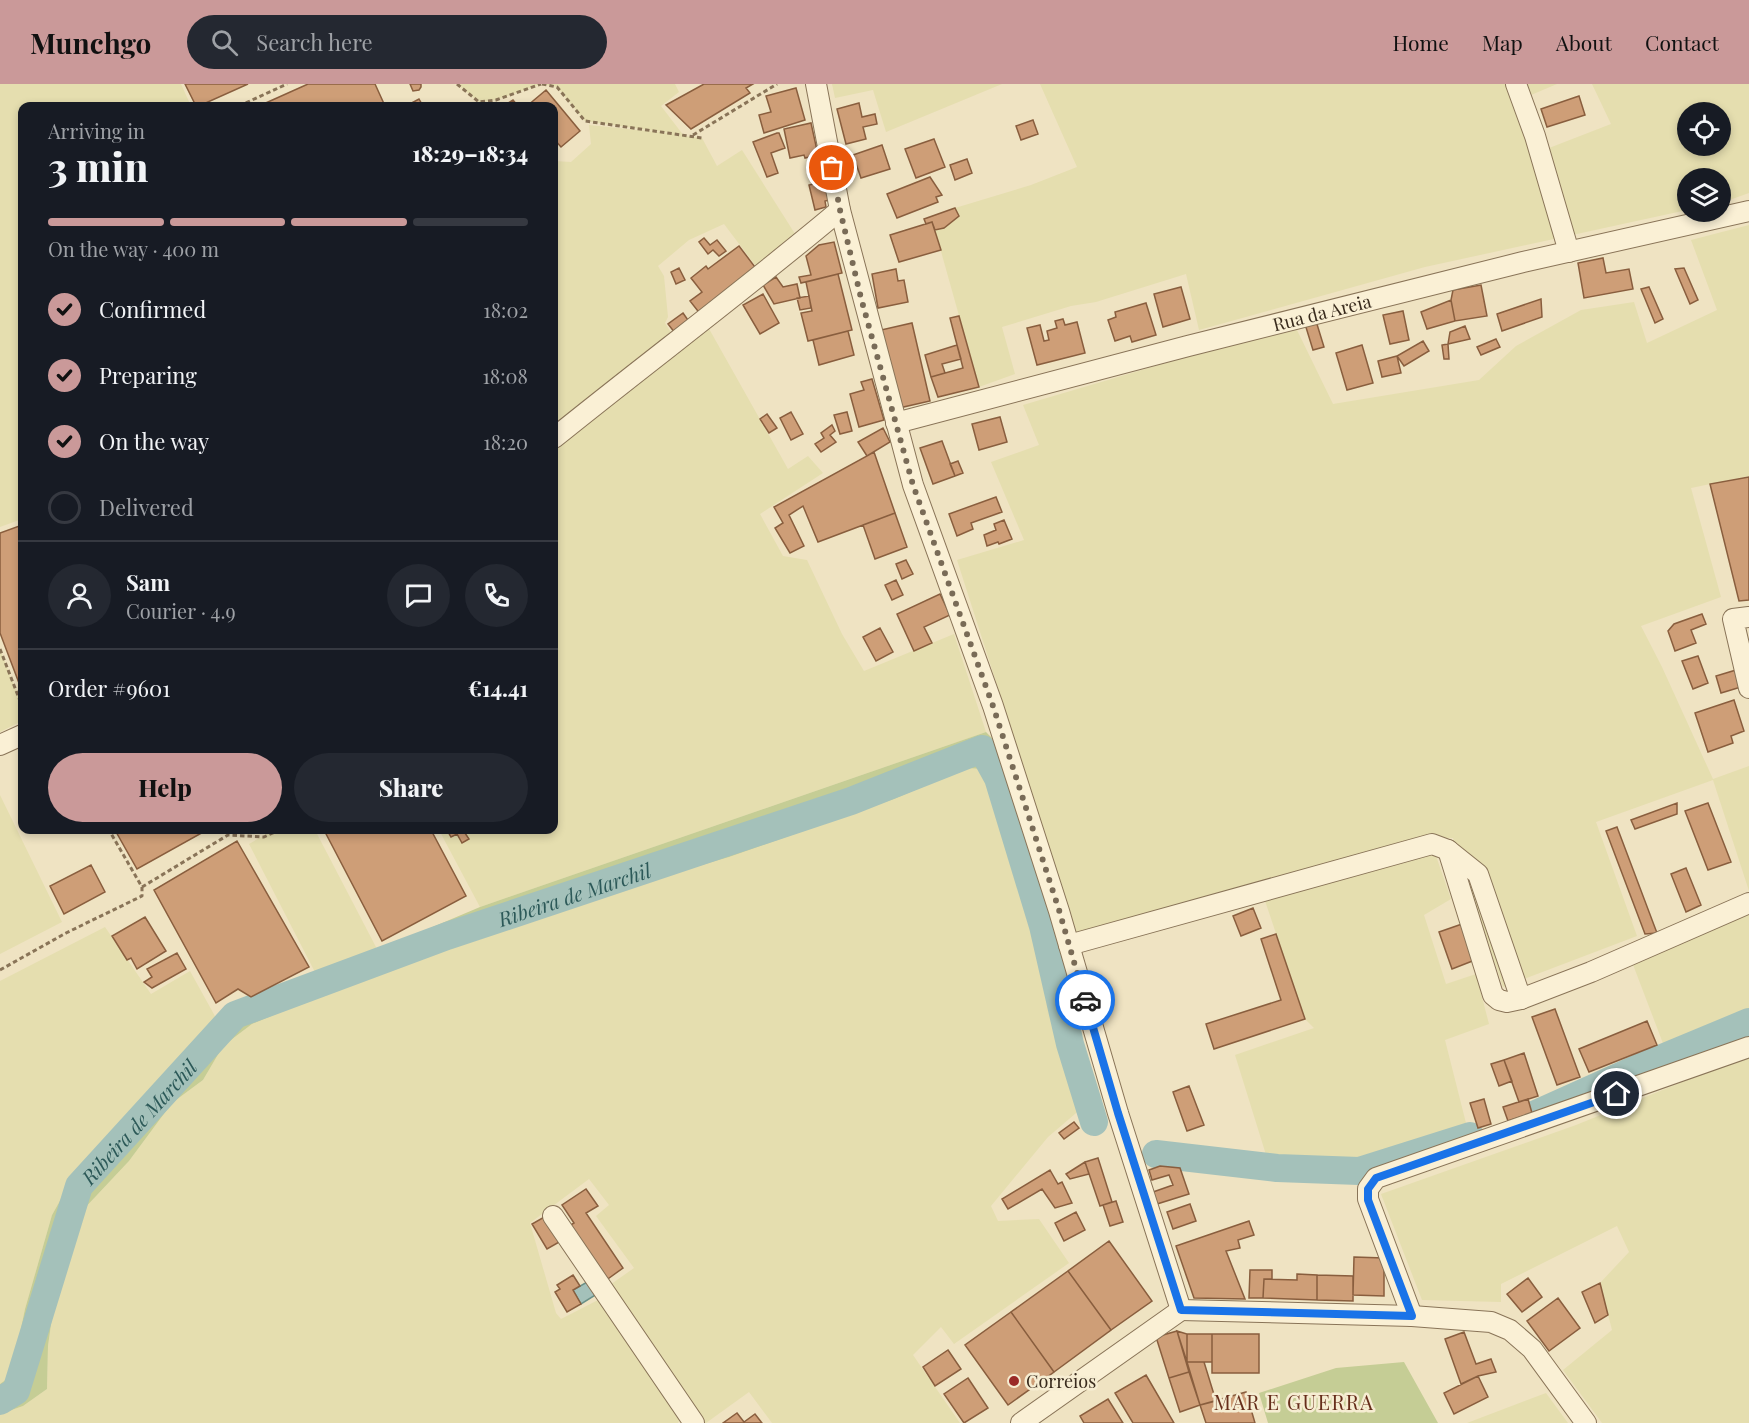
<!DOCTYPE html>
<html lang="en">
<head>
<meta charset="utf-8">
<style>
	body { margin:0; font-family:"Playfair Display",serif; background:#242831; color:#f1f3f6; height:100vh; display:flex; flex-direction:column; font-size:22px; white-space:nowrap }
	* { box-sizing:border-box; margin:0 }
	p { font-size:20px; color:#9ea1a6 }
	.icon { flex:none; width:33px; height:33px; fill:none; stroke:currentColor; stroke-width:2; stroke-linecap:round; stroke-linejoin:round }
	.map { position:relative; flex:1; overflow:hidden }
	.sheet { position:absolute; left:18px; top:18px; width:540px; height:732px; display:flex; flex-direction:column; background:#171b24; border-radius:12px; box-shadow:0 3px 9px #0003 }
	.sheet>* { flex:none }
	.controls { position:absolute; left:1677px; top:18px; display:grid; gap:12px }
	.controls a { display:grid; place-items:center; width:54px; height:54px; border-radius:50%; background:#171b24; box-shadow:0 3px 9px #0003; font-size:30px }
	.pin { position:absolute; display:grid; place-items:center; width:51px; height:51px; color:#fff; margin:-26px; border:3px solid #fff; border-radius:50%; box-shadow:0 2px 6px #0007 }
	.courier { position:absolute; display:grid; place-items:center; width:60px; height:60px; margin:-30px; border:4px solid #1a73e8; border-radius:50%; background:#fff; color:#222; box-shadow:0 2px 8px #0007 }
	.headline em { font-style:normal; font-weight:800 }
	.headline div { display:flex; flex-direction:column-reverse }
	.headline { display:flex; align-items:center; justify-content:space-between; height:102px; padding:0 30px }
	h1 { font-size:39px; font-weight:800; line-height:45px }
	.bar { display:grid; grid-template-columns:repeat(4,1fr); gap:9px 6px; align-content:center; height:72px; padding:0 30px }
	.bar i { height:8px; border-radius:4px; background:#363941 }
	.bar .selected { background:#ca9999 }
	.bar p { grid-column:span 4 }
	.line { display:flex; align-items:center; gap:15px; padding:0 30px; border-top:2px solid #363941 }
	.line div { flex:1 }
	.round { display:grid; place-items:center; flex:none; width:63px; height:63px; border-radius:32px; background:#242831 }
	ol { padding:0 30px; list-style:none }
	li { display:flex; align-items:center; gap:18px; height:66px }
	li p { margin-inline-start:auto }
	li .icon { padding:6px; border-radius:50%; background:#ca9999; color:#111; stroke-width:4 }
	li:last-child { color:#9ea1a6 }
	li i { width:33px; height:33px; border:3px solid #363941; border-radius:50% }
	.primary-button { display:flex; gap:12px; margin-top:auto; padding:12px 30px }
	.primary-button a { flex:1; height:69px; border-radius:36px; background:#ca9999; color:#111; font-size:24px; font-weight:800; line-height:69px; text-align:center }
	.primary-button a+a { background:#242831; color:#f1f3f6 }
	header { display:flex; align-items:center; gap:36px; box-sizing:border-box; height:84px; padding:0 30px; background:#ca9999; color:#111 }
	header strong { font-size:28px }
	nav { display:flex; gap:33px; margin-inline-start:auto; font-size:21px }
	.search { width:420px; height:54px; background:#242831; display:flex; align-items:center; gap:15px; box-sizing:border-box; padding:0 21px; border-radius:33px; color:#9ea1a6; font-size:22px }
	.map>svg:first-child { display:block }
	.farmland { fill:#e5deaf; fill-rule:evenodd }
	.green { fill:#c5cd95 }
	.water { fill:#a4c1ba; stroke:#6b9088; stroke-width:1.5 }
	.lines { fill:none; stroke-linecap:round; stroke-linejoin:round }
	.river { stroke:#a4c1ba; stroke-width:28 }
	.building { fill:#ce9e77; stroke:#895e3e; stroke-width:1.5 }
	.minor-casing { stroke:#897458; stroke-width:22 }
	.path { stroke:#897458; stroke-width:3; stroke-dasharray:4.5 3; stroke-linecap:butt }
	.minor { stroke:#faf0d5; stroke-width:20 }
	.done { stroke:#796b57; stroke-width:6; stroke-dasharray:0 10.8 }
	.route { stroke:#1a73e8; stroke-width:8 }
	.poi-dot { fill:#9a2a27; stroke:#f6edd2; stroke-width:2 }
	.labels { text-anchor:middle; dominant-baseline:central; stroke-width:5; stroke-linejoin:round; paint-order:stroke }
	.street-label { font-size:18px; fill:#392b1d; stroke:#f6edd2 }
	.poi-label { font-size:18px; fill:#392b1d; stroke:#f6edd2; text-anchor:start }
	.water-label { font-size:20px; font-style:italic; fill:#2c5958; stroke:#f6edd2 }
	.neighbourhood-label { font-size:20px; letter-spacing:1.5px; fill:#662e1b; stroke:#f6edd2 }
</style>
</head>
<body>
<header>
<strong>Munchgo</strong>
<div class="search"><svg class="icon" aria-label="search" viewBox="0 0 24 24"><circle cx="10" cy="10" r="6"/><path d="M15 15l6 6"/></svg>Search here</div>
<nav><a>Home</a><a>Map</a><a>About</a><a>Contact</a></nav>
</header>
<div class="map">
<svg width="1749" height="1339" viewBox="0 0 1749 1339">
	<rect width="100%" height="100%" fill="#efe3c2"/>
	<!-- farmland -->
	<path class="farmland" d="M0,0H181L191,22H22V435L0,443Z
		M457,0H541L496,16L479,18Z
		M542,0H675L679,8L661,22L684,52L702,54L717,82L742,66L797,153L758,185L724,140L689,156L658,182L664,192L668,233L665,239L672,250L593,313L554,340V77L571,78L591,60L589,41L677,50L585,37L557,3Z
		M832,0H1002L886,48L873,6L835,14Z
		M1040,0H1507L1531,71L1611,40L1592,0H1749V109L1721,119L1720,94H1688L1687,126L1425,183L1199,246L1186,190L1096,218L1071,222L1002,243L1015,290L979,303L935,146L944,144L959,132L955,124L1031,101L1077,83ZM1688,28H1720V62H1688Z
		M1525,0H1557L1531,11Z
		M1749,141V392L1691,404L1721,513L1641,542L1662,583L1713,695L1749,682V807L1713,696L1596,738L1637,852L1503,903L1453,754H1417L1074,850L1020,673L957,476L1024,456L991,378L1039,361L1023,321L1203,268L1297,246L1333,320L1479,296L1516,262L1581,226L1634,218L1647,259L1717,226L1691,156Z
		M708,243L788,385L808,372L823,389L760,430L783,472L807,476L842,550L864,587L954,550L986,648L480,823L439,746H554V364Z
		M0,565L22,622V637L0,648Z
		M1002,675L1096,1012L1048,1053L991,1122L998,1137L1039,1135L1069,1179L954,1260L941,1243L913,1271L960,1339H772L749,1308L706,1339H702L607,1203L634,1184L596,1132L609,1121L589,1095L530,1139L556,1229L561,1235L600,1215L681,1332L678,1339H0V1330L23,1322L47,1305L48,1262L55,1212L82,1127L129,1077L172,1019L203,996L223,962L252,940L375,889L576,818L729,773L894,715L967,684L982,685Z
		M0,711L62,838L0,870Z
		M273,746H315L377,865L317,892L249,760Z
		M1435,769L1451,815L1424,831L1446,900L1476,890L1489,940L1445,956L1466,1039L1357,1078L1267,1074L1235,971L1314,944L1305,935L1263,811Z
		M1749,828V926L1664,962L1632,878Z
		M105,843L151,910L190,887L216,934L71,1097L52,1131L25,1225L11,1293L0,1300V897Z
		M1749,971V1339H1602L1563,1286L1612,1246L1600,1199L1629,1168L1617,1142L1501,1200V1218L1422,1216L1381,1110L1576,1041Z
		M1546,1309L1568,1339H1467Z"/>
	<!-- green -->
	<path class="green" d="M986,648L995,657L1002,675L982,685L967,684L894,715L729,773L576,818L375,889L252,940L223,962L203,996L172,1019L129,1077L82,1127L55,1212L48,1262L47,1305L23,1322L0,1330V1300L11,1292L25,1225L52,1131L71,1097L216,934L241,919L317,892L480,823Z
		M1404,1278L1438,1339H1268L1259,1309L1336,1284Z"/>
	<!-- water -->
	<path class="water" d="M589,1197L597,1210L581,1220L573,1206Z"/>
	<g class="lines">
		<!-- river -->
		<g class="river">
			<path d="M1525,1035L1636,985L1749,938"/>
			<path d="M1156,1070L1277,1084L1359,1087L1470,1052"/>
			<path id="s1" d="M0,1317L16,1307L79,1102L235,931L447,852L851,717L982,665L998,694L1043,842L1070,960L1094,1038"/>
		</g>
	</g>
	<!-- building -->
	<path class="building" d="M185,0H248L199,22H196Z
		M308,0H375L385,22H259Z
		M410,0H421V3L419,6L413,7Z
		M704,0H753L746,4L750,9L691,45L666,21Z
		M796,4L805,36L764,49L759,31L771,28L766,12Z
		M546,6L580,47L561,63L554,55V22H527Z
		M1579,12L1585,31L1547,43L1541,25Z
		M419,15L423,22H406Z
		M513,16L518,22H503Z
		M859,19L862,33L875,30L877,40L863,43L866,55L846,60L837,25Z
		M1033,36L1038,50L1021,56L1016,42Z
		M811,39L818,71L805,74L804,71L790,74L784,45Z
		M777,49H779L785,64L771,69L778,89L767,93L753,58Z
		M934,55L945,83L916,94L905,65Z
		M882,61L890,85L861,94L853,71Z
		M967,75L972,89L955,96L950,81Z
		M930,93L942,111L936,113L938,118L897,134L887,110Z
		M830,96L834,115L825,117L826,123L815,126L809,101Z
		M955,124L959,132L944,144L935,146L932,138L926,140L924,135Z
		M932,138L941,166L899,178L890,151Z
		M704,154L710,161L717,156L726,167L719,172L713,166L708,170L699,158Z
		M834,158L842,189L801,199L799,193L811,191L806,172L819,161Z
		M739,162L758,187L701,231L690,217L702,208L691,194L706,182L708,185Z
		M1603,174L1606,189L1629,185L1633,205L1584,214L1578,179Z
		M679,184L685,196L676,200L671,188Z
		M1684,184L1698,216L1690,220L1675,185Z
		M896,185L898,197L904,196L908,218L878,224L872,190Z
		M838,190L852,246L808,257L801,229L812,227L806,198Z
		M776,193L783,203L797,200L800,214L774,220L763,201Z
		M1481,201L1487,232L1455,237L1451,216L1453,206Z
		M1181,203L1190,235L1163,243L1154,210Z
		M1649,203L1663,235L1655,239L1641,205Z
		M763,210L779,239L760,250L743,221Z
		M809,212L811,224L800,226L797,214Z
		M1541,215L1542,233L1502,247L1497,230Z
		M1451,216L1455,237L1427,245L1421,228Z
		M1146,219L1156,251L1132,258L1130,252L1115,257L1108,236L1116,233L1115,228Z
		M1403,227L1409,256L1390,260L1383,231Z
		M683,229L690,239L675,249L668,240Z
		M959,232L979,303L938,313L931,293L963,284L950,234Z
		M1063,235L1065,241L1077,238L1085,269L1037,281L1027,244L1040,241L1044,257L1049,256L1047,247L1057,244L1055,237Z
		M1316,237L1324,263L1313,266L1305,240Z
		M912,239L930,317L899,324L881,246Z
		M1465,242L1470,255L1448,260L1450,248Z
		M848,247L854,271L819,281L813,256Z
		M1496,255L1500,263L1481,271L1477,263Z
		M1423,257L1429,267L1404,282L1397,272Z
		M1448,260L1449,275H1444L1442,261Z
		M957,261L961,275L942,280L945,289L931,293L925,271Z
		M1362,261L1373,299L1347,306L1336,269Z
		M1397,272L1401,289L1382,293L1378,277Z
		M872,295L884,336L859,343L850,310L864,306L861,298Z
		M791,328L803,350L791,356L780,334Z
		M847,328L852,347L840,350L834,331Z
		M767,330L777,344L769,349L760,335Z
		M1000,333L1007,358L979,366L972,340Z
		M832,341L835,347L830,351L836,358L821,368L815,360L824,354L821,349Z
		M883,344L890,358L867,372L858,358Z
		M942,357L955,392L933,400L920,364Z
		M874,368L895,429L818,458L803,422L789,431L804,462L790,469L775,444L783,439L774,423Z
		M958,377L963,389L955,392L950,380Z
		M1749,393V516L1739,517L1710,400Z
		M996,413L1002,428L971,439L973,445L957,452L949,430Z
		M895,429L907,463L875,475L863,441Z
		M1004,436L1012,455L999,460L998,458L987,462L984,451L996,446L994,440Z
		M22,441V607L0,549V449Z
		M906,476L913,490L902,495L896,480Z
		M896,496L903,511L892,516L885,501Z
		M940,510L950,531L924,543L932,559L914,567L897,530Z
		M1702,530L1706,540L1691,546L1696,559L1675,567L1668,547L1674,540Z
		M880,544L893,568L876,577L863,553Z
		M1698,572L1708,599L1693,605L1682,577Z
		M1736,586L1741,603L1721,609L1716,592Z
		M1734,616L1744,647L1731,652L1733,659L1708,668L1695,629Z
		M1677,719V730L1635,745L1631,736Z
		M1708,719L1731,778L1708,786L1685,727Z
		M1617,743L1657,849L1645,850L1606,747Z
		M115,746H207L137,785Z
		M324,746H431L466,812L382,857Z
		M447,746H463L469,755L462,759L457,750L451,753Z
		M237,757L309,883L251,913L238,905L216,919L154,806Z
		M91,781L105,808L64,830L50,802Z
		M1686,784L1701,821L1686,828L1671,790Z
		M1253,824L1261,844L1241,852L1233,832Z
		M145,833L166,867L137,885L131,874L127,876L112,852Z
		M1462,840L1475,876L1452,885L1439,848Z
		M1276,850L1305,935L1214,965L1206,940L1281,916L1261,855Z
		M177,869L186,885L152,904L144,898L152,893L147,885Z
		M1555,925L1580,993L1557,1001L1532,933Z
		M1647,937L1657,961L1589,988L1579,965Z
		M1524,969L1538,1012L1519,1018L1504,976Z
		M1504,976L1512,997L1499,1002L1491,980Z
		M1189,1002L1204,1041L1187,1047L1173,1008Z
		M1484,1015L1491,1040L1478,1044L1470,1019Z
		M1528,1015L1532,1029L1508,1037L1503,1023Z
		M1074,1038L1079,1044L1064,1055L1059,1049Z
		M1098,1074L1112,1118L1100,1122L1085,1078Z
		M1085,1078L1089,1090L1070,1095L1066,1090Z
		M1160,1082L1180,1084L1189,1110L1157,1120L1153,1108L1173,1101L1169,1091L1152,1096L1149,1086Z
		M1050,1086L1058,1100L1062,1098L1072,1119L1055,1124L1042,1105L1008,1125L1002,1115Z
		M586,1105L598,1122L586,1129L623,1184L605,1197L569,1142L574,1139L562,1121Z
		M1116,1117L1123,1138L1110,1142L1103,1121Z
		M1190,1120L1196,1137L1173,1145L1167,1128Z
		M1076,1128L1085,1146L1064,1157L1055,1139Z
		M546,1132L561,1157L547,1165L532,1140Z
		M1249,1137L1254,1151L1238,1156L1240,1164L1226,1167L1245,1215L1194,1214L1176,1162Z
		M1109,1157L1152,1217L1111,1246L1068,1187Z
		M1354,1173L1384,1174V1212L1353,1211Z
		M1250,1186H1272V1195H1264L1263,1214H1249Z
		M1068,1187L1111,1246L1054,1288L1011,1228Z
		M1297,1190L1317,1191V1216L1263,1214L1264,1195L1297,1196Z
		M573,1191L580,1202L573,1206L581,1220L567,1228L555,1208L560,1205L557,1201Z
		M1317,1191L1353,1192V1217L1317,1216Z
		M1528,1194L1542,1213L1522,1228L1507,1210Z
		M1600,1199L1608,1231L1595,1239L1582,1208Z
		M1558,1214L1580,1244L1549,1267L1527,1237Z
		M1011,1228L1054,1288L1008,1321L965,1261Z
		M1177,1247L1189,1288L1169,1294L1156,1253Z
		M1177,1247L1187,1250V1278Z
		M1464,1248L1476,1280L1491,1275L1496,1288L1478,1292L1461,1300L1445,1255Z
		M1187,1250H1212V1278H1187Z
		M1212,1250H1259V1289H1212Z
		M948,1266L961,1285L935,1302L923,1283Z
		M1187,1278H1204L1216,1317L1200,1321Z
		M1189,1288L1200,1321L1180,1328L1169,1294Z
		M1146,1291L1174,1339H1133L1115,1309Z
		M1478,1292L1488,1313L1454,1330L1444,1309Z
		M968,1294L988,1324L964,1339L944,1310Z
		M1246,1308L1255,1339H1206L1200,1321Z
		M1108,1315L1123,1339H1084L1080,1332Z
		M737,1329L744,1338L755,1330L762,1339H723Z"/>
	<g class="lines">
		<!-- minor casing -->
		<g class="minor-casing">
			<g id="minor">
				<path d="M816,0L840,126L913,401L993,622L1059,827L1118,1029L1181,1226"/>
				<path d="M1516,0L1535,52L1569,168"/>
				<path id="s2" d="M896,339L1188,262L1523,178L1749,127"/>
				<path d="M554,354C648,278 746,205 840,126"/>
				<path d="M1749,533L1733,535L1749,604"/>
				<path d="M0,661L22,651"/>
				<path d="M1448,766L1493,911L1499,916L1507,918L1521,915L1591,888L1749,819"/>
				<path d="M1069,861L1432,760L1448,766L1478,790L1521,915"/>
				<path d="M553,1132L694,1339"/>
				<path d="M1181,1226L1412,1232L1491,1238L1510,1246L1532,1265L1586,1339"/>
				<path d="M1412,1232L1368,1115V1105L1376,1094L1749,963"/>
				<path d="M1021,1339L1181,1226"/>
			</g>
		</g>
		<!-- path -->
		<path class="path" d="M457,0L479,18L496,16L541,0
			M542,0L557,3L585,37L702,54
			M239,22L287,0
			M693,51L777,0
			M0,565L22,622
			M142,803L228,751L264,753L279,746
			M0,886L66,849L142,812V803L109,746"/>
		<!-- minor -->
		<use href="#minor" class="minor"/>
	</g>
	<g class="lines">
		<!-- done -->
		<path class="done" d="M832,84L840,126L861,214L913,401L993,622L1059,826L1085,916"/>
		<!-- route -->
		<path class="route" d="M1085,916L1118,1029L1181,1226L1412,1232L1368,1116V1105L1376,1094L1617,1010"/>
	</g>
	<!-- markers -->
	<circle class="poi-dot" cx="1014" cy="1297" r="6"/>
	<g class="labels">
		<!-- street labels -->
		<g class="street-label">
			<text stroke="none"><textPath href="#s2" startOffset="440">Rua da Areia</textPath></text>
		</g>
		<!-- poi labels -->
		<g class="poi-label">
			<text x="1026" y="1297">Correios</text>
		</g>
		<!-- water labels -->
		<g class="water-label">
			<text stroke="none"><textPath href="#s1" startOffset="825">Ribeira de Marchil</textPath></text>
			<text stroke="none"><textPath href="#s1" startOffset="321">Ribeira de Marchil</textPath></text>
		</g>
		<!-- neighbourhood labels -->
		<g class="neighbourhood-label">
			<text x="1294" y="1317">MAR E GUERRA</text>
		</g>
	</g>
</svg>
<div class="controls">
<a><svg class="icon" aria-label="locate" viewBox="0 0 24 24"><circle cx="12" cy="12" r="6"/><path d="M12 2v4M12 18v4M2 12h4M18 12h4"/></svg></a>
<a><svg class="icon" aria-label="layers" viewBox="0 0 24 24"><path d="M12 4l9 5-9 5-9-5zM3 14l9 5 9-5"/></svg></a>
</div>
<div class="pin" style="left:832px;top:84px;background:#ea580c"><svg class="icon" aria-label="bag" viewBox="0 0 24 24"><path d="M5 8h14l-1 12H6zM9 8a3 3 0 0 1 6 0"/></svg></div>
<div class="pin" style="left:1617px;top:1010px;background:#1f2937"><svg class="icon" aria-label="home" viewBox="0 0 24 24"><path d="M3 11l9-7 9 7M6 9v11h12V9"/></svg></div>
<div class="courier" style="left:1085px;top:916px"><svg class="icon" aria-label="car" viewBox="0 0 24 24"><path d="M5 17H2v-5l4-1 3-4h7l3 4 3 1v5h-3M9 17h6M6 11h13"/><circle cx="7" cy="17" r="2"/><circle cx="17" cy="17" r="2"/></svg></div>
<section class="sheet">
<div class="headline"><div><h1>3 min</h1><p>Arriving in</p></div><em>18:29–18:34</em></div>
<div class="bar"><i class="selected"></i><i class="selected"></i><i class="selected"></i><i></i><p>On the way · 400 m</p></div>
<ol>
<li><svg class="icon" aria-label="check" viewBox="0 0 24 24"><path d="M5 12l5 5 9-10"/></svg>Confirmed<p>18:02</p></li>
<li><svg class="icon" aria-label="check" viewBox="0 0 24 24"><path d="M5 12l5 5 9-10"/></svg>Preparing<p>18:08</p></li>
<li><svg class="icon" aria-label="check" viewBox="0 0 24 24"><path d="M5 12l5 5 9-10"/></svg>On the way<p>18:20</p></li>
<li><i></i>Delivered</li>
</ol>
<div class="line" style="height:108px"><a class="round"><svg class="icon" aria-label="person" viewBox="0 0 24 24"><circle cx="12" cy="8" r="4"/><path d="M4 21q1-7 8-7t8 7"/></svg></a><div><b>Sam</b><p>Courier · 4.9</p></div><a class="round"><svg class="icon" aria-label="chat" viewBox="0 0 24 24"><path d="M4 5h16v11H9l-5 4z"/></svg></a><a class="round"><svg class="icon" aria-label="phone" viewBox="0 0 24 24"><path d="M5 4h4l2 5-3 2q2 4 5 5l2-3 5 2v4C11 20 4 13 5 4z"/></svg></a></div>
<div class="line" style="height:78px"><div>Order #9601</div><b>€14.41</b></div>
<div class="primary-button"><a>Help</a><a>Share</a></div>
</section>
</div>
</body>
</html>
